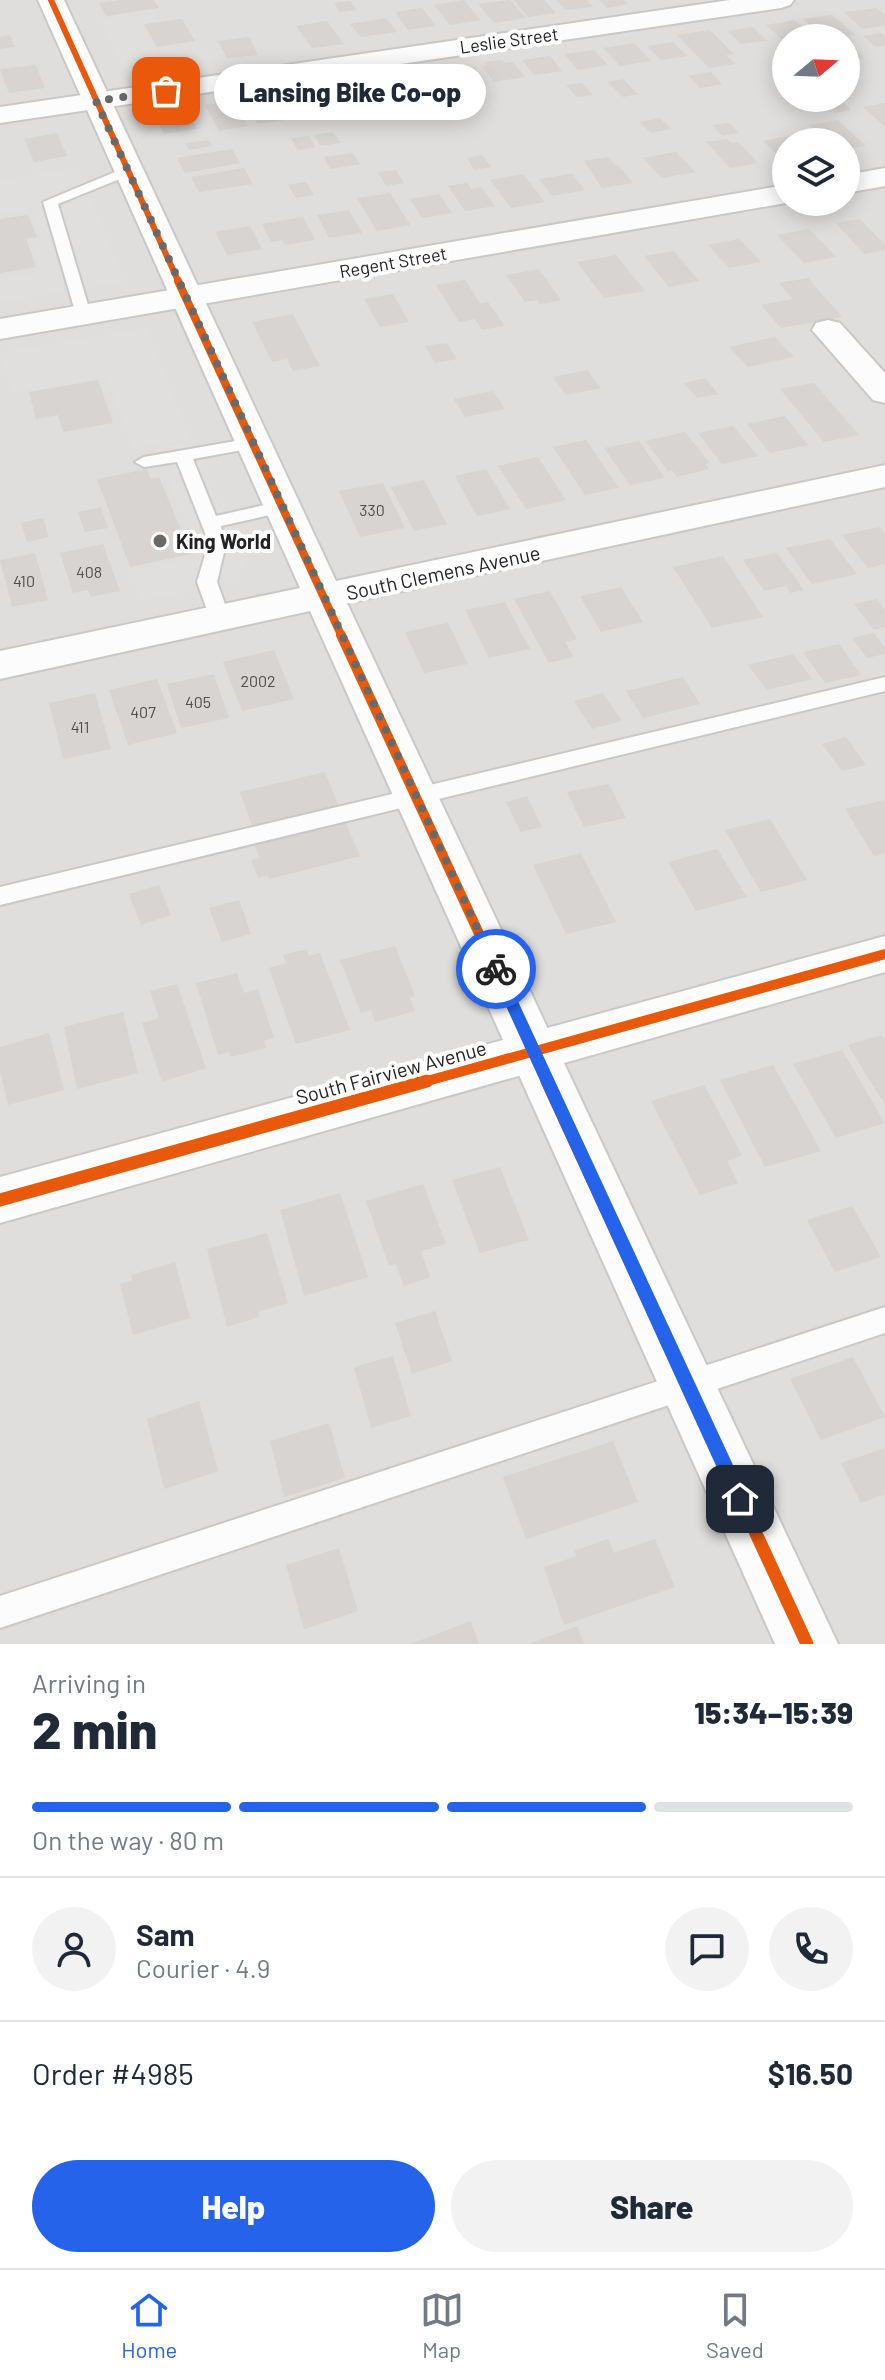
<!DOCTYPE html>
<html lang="en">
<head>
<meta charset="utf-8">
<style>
	body { margin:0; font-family:Barlow,sans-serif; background:#f2f2f3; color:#1f2937; height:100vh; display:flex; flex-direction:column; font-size:30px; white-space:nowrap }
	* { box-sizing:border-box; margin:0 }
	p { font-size:26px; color:#747a83 }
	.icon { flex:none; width:44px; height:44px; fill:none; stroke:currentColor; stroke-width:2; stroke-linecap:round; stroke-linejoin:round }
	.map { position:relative; height:1644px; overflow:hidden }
	.sheet { display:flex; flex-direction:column; background:#fff; flex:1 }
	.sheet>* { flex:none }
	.needle { width:52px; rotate:71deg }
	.fabs { position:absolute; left:772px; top:24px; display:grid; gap:16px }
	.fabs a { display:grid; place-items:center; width:88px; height:88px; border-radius:50%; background:#fff; box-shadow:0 4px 20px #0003; font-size:40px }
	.pin { position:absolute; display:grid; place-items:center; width:68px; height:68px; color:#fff; margin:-34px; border-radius:16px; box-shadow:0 4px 12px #0006 }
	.courier { position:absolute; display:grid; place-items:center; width:80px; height:80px; margin:-40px; border:6px solid #2563eb; border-radius:50%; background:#fff; color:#222; box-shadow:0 2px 10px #0007 }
	.bubble { position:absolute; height:56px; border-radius:28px; background:#fff; box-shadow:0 4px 20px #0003; font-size:26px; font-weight:800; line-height:56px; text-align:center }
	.overview em { font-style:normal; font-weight:800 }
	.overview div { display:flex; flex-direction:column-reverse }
	.overview { display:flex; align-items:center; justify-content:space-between; height:136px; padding:0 32px }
	h1 { font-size:52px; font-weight:800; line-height:60px }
	.bar { display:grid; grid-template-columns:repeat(4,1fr); gap:12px 8px; align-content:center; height:96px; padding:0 32px }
	.bar i { height:10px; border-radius:6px; background:#e0e1e3 }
	.bar .on { background:#2563eb }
	.bar p { grid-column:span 4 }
	.line { display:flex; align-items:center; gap:20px; padding:0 32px; border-top:2px solid #e0e1e3 }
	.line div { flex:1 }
	.round { display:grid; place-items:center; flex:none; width:84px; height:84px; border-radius:42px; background:#f2f2f3 }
	.button { display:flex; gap:16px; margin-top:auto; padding:16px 32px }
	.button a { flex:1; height:92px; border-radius:48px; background:#2563eb; color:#fff; font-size:32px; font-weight:800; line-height:92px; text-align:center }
	.button a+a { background:#f2f2f3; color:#1f2937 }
	.tabs { display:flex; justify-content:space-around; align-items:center; height:112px; border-top:2px solid #e0e1e3; background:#fff; font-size:22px; color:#747a83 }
	.tabs a { display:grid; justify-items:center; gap:4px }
	.tabs .on { color:#2563eb }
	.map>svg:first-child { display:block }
	.residential { fill:#dfdedc; fill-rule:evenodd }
	.parking { fill:#e0dfde }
	.building { fill:#d7d4d2 }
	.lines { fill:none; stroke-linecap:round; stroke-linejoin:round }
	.service-casing { stroke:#c9c8c7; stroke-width:4 }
	.minor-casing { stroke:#c9c8c7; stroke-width:4 }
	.tertiary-casing { stroke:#c9c8c7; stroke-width:4 }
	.service { fill:#fdfcfc; fill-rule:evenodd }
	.minor { fill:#fdfcfc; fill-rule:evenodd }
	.tertiary { fill:#fdfcfc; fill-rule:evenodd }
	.cycleway-far3-casing { stroke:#fff; stroke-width:9 }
	.cycleway-far2-casing { stroke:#fff; stroke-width:12 }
	.cycleway-far1-casing { stroke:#fff; stroke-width:15 }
	.cycleway-casing { stroke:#fff; stroke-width:18 }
	.cycleway-far3 { stroke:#e8590c; stroke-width:6 }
	.cycleway-far2 { stroke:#e8590c; stroke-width:8 }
	.cycleway-far1 { stroke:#e8590c; stroke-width:10 }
	.cycleway { stroke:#e8590c; stroke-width:13 }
	.route { fill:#2563eb }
	.done { stroke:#6a6968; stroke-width:8; stroke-dasharray:0 14.4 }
	.poi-dot { fill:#6a6968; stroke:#fff; stroke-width:3 }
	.labels { text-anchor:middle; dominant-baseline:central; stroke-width:8; stroke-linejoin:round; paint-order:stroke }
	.number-label { font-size:16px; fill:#4f4e4e }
	.far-street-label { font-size:18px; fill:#222; stroke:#fff }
	.poi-label { font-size:20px; font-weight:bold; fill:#222; stroke:#fff; text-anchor:start }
	.street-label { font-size:20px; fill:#222; stroke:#fff }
</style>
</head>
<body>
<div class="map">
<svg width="885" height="1644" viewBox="0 0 885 1644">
	<rect width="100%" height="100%" fill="#f0eeeb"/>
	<!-- residential -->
	<path class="residential" d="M0,0H885V1644H0ZM786,38H846V98H786ZM786,142H846V202H786Z"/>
	<!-- parking -->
	<path class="parking" d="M153,13L158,21L143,24L159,54L202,48L216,71L133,84L100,20Z
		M78,168L124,282L0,302V279L41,272L31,241L42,239L31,208L0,213V180Z
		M146,328L190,438L134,448L107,377L13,393L0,353Z
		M193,442L244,564L234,581L142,601L132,571L199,557L156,449Z"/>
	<!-- building -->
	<path class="building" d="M120,0H154L159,8L106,16L99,3Z
		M464,0L480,20L450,25L434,5Z
		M510,0L526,18L494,23L478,4Z
		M514,0H544L556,13L528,17Z
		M556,0H587L593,7L565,10Z
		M599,0H623L628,4L607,8Z
		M350,1L357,10L340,12L334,3Z
		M422,8L436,26L408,30L395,12Z
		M877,8L885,15V26L862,29L844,12Z
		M832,15L855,35L824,38L803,19Z
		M386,18L397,32L361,37L350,24Z
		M182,19L195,41L157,47L144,24Z
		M794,20L813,35L783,40L766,25Z
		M327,21L344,44L312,48L296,26Z
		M753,27L767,41L741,44L728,31Z
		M710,30L734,54L726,55L735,64L709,68L677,35Z
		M881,33L885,37V46L876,47L863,36Z
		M10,35L15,47L0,49V37Z
		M249,37L258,55L227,58L218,41Z
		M673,42L687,56L661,60L647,46Z
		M634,43L651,61L620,66L603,48Z
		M852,47L864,58L846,61V48Z
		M594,50L608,65L578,70L564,54Z
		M550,56L562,71L534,75L522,60Z
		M502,60L504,63L513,62L525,77L494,82L482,66H486L484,62Z
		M36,65L45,88L9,93L0,69Z
		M475,67L487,84L453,88L442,72Z
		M425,71L447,99L413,107L390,76Z
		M711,72L722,84L700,88L689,76Z
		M623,79L638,94L623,97L608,82Z
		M582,83L593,95L577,97L566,85Z
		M365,90L382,111L349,117L333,95Z
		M321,93L331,110L299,114L289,98Z
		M275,94L291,119L258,124L243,99Z
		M839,98L851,110L835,113L822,100Z
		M233,101L248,126L219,131L205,105Z
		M885,103V127L863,107Z
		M186,109L197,129L164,134L154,113Z
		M660,118L671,129L651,133L640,122Z
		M838,120L866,146L846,149V142H827L809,125Z
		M729,123L739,133L722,136L712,125Z
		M333,132L341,143L321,146L314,135Z
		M57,133L67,156L34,162L24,139Z
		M309,136L315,147L298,150L291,138Z
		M791,136L798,142H786V157L781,158L763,141Z
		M727,139L731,143L738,142L758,163L730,168L706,142Z
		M209,140L213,146L189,150L185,143Z
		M232,149L240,163L185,173L177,158Z
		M676,152L695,172L662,178L643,158Z
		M353,153L360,164L330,169L324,157Z
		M482,155L491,167L474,170L467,158Z
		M608,157L615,165H618L633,183L602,188L584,161Z
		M244,168L253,184L199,192L191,177Z
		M396,170L404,183L386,186L378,172Z
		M523,174L545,202L511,208L490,180Z
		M572,174L585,190L552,196L539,179Z
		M306,182L314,195L296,198L288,185Z
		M467,183L471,189L481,187L495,206L465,211L448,186Z
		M390,193L410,225L377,231L357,198Z
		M439,194L452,213L422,218L410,199Z
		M349,210L362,233L329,238L317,215Z
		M28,215L37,237L26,239L36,267L0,273V219Z
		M303,217L315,240L285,245L282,240L271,242L262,224Z
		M860,219L885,245V250L864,254L836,223Z
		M250,226L262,249L227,255L215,232Z
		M809,229L836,257L804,263L777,235Z
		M739,239L761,262L729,268L708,245Z
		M674,251L699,281L669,287L644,256Z
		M616,255L645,291L604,298L577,262Z
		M539,269L561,300L540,304L537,300L525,302L506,275Z
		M808,278L842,317L781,328L761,305L793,299L779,283Z
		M465,280L480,303L488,302L505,326L482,330L475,319L459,322L436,285Z
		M393,294L409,322L380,327L364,299Z
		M293,314L320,366L293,371L287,359L272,362L252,322Z
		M775,337L794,357L748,367L729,347Z
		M447,343L457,359L435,363L425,346Z
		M587,370L601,388L566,395L553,377Z
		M705,378L718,394L697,398L684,383Z
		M98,380L113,423L63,432L58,415L36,419L29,392Z
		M814,383L859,435L824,442L780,389Z
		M493,391L505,409L465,417L454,399Z
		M785,416L808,445L770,453L747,424Z
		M733,426L758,456L722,464L698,433Z
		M685,432L710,463L705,464L709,469L677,477L672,470L668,471L645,441Z
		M586,440L619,488L585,495L553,447Z
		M639,441L665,478L630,485L604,448Z
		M538,457L566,500L526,509L498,466Z
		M147,469L150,479L159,477L191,554L130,567L97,479Z
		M486,469L510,509L477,516L455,476Z
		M424,480L447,524L414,531L391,487Z
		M383,483L405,528L360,537L339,491Z
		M101,507L108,528L85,532L78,512Z
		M43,518L49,537L27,542L21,523Z
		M879,527L885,534V564L868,568L842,535Z
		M830,539L857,574L812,584L786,548Z
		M103,544L120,591L91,597L88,590L73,593L60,553Z
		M35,553L48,600L12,607L0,560Z
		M777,553L804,590L790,593L786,586L764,591L743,560Z
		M723,556L763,617L712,628L673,567Z
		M621,587L643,622L601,632L580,596Z
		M550,591L577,639L565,642L574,657L549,663L514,599Z
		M877,599L885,610V627L874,630L854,604Z
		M505,602L530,649L489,658L465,610Z
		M448,623L468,664L424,673L405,632Z
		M874,633L885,648V654L867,658L852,638Z
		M839,644L861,675L825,683L803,652Z
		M274,650L294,699L242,711L223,662Z
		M793,654L812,679L767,690L748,665Z
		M214,674L229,718L181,728L167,684Z
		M683,677L700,704L643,718L626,691Z
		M157,679L177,733L128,745L109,690Z
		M95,693L111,749L63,759L49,703Z
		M603,693L622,721L592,729L574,701Z
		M846,737L866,765L842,771L822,744Z
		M325,772L339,807L253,828L240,792Z
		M609,784L626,818L584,827L567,792Z
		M527,796L542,827L521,832L506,802Z
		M885,800V853L874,856L845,809Z
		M770,819L807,880L761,892L725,830Z
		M345,821L360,856L269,879L268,875L258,878L251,860L260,858L254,845Z
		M717,849L747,897L696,911L668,862Z
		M581,853L616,922L566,934L533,865Z
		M159,885L171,915L141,925L129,894Z
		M239,900L251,934L222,942L209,908Z
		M395,946L415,996L410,998L415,1011L375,1022L371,1010L361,1013L340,960Z
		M307,949L309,956L320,953L350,1030L296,1044L269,968L286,963L283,955Z
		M237,973L244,993L258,989L274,1038L264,1041L266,1048L231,1057L229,1052L218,1055L196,983Z
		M177,984L206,1068L162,1082L142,1023L159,1018L150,991Z
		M123,1012L138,1073L77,1089L64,1027Z
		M49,1033L64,1090L8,1105L0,1070V1047Z
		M881,1035L885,1040V1105L848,1045Z
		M842,1050L885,1123L836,1138L793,1064Z
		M773,1065L821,1151L765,1167L720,1080Z
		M704,1085L742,1155L727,1161L738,1183L700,1195L651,1101Z
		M500,1167L529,1240L480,1253L452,1180Z
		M423,1184L446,1244L421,1251L430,1277L404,1286L396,1264L389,1266L366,1201Z
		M340,1193L368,1277L304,1296L280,1210Z
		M852,1206L881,1257L835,1272L807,1220Z
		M267,1233L288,1303L258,1312L259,1317L227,1327L207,1249Z
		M175,1262L190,1318L133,1335L120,1284L132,1280L131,1275Z
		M435,1311L452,1361L412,1374L395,1323Z
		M393,1356L411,1416L371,1428L354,1367Z
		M853,1357L885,1417L821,1440L790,1379Z
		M199,1401L218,1471L164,1489L147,1419Z
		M329,1423L345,1478L284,1497L270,1441Z
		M613,1441L638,1502L526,1539L503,1477Z
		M885,1448V1494L861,1503L841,1463Z
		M608,1539L614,1553L655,1539L675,1587L564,1625L544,1567L577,1556L574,1551Z
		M339,1548L358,1611L304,1629L286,1565Z
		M471,1621L479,1644H411Z
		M577,1626L584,1644H529Z"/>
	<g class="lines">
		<!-- service casing -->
		<g class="service-casing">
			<path id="service" d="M127,167L134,171L132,174L58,204L91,315L89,318H77L43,202Z
				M253,438L262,443L259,447L193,459L216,516L282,501L291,507L288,511L221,526L225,548L217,582L230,618L220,624L210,618L197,582L207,548L205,533L177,462L144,467L135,462L144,457Z
				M885,677V691L0,905V887Z
				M885,1307V1333L0,1628V1596Z"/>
		</g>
		<!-- minor casing -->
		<g class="minor-casing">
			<path id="minor" d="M730,0H794L790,5L781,8L0,123V107Z
				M885,168V186L846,193V175Z
				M786,185V202H789L786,203L0,339V319Z
				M828,320L840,323L885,373V403L873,400L812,330L816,323Z
				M885,936V972L0,1223V1177Z"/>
		</g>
		<!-- tertiary casing -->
		<g class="tertiary-casing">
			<path id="tertiary" d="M38,0H64L336,581L885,465V487L347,603L838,1644H775L310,611L0,679V651L300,588Z"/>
		</g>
		<!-- service -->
		<use href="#service" class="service"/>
		<!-- minor -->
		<use href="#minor" class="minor"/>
		<!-- tertiary -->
		<use href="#tertiary" class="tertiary"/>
		<!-- cycleway-far3 casing -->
		<g class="cycleway-far3-casing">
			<path id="cycleway-far3" d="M51,0L179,283"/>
		</g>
		<!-- cycleway-far2 casing -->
		<g class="cycleway-far2-casing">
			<path id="cycleway-far2" d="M178,281L342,637"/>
		</g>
		<!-- cycleway-far1 casing -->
		<g class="cycleway-far1-casing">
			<path id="cycleway-far1" d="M341,635L548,1083
				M420,1083L885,954"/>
		</g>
		<!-- cycleway casing -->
		<g class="cycleway-casing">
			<path id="cycleway" d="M547,1081L807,1644
				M0,1200L427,1081"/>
		</g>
		<!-- cycleway-far3 -->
		<use href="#cycleway-far3" class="cycleway-far3"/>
		<!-- cycleway-far2 -->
		<use href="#cycleway-far2" class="cycleway-far2"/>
		<!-- cycleway-far1 -->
		<use href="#cycleway-far1" class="cycleway-far1"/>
		<!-- cycleway -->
		<use href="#cycleway" class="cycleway"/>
	</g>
	<!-- route -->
	<path class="route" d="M496,963L503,969L746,1493L749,1499L746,1505L740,1508L734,1505L489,969Z"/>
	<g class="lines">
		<!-- done -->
		<path class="done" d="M166,91L96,101L496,969"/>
	</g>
	<!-- markers -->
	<circle class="poi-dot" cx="160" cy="541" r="8"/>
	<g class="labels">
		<!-- number labels -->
		<g class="number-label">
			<text x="372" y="509">330</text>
			<text x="89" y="571">408</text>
			<text x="24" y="580">410</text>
			<text x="258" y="680">2002</text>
			<text x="198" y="701">405</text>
			<text x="143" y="711">407</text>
			<text x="80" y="726">411</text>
		</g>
		<!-- far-street labels -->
		<g class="far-street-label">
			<text transform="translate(509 40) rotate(-8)">Leslie Street</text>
			<text transform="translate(393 262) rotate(-10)">Regent Street</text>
		</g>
		<!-- poi labels -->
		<g class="poi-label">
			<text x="176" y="541">King World</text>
		</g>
		<!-- street labels -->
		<g class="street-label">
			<text transform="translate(443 572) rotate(-12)">South Clemens Avenue</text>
			<text transform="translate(391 1072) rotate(-15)">South Fairview Avenue</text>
		</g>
	</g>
</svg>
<div class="fabs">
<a><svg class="needle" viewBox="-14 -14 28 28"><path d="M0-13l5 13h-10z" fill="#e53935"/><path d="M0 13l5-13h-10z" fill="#747a83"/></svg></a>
<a><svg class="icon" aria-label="layers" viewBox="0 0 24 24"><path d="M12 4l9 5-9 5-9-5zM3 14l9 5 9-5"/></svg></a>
</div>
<div class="pin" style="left:166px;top:91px;background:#ea580c"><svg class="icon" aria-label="bag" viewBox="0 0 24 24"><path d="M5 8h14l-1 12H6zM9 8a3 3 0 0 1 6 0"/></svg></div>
<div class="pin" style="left:740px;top:1499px;background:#1f2937"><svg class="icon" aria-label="home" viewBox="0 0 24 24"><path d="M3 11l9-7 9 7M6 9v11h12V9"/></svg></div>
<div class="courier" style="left:496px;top:969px"><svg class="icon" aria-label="bike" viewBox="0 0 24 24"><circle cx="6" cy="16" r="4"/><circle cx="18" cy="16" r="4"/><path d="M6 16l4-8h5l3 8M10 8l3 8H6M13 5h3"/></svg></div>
<div class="bubble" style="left:214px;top:64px;width:272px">Lansing Bike Co-op</div>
</div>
<section class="sheet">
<div class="overview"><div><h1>2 min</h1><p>Arriving in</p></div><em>15:34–15:39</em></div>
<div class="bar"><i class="on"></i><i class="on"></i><i class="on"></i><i></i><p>On the way · 80 m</p></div>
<div class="line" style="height:144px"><a class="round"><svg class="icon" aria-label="person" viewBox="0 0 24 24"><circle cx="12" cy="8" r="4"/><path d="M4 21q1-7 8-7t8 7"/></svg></a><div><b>Sam</b><p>Courier · 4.9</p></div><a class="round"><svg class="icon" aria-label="chat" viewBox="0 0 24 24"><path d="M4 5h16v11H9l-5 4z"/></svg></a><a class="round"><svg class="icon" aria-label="phone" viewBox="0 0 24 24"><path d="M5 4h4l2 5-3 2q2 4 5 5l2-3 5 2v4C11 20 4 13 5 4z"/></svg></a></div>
<div class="line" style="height:104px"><div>Order #4985</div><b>$16.50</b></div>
<div class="button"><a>Help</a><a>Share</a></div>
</section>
<nav class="tabs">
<a class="on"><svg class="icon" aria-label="home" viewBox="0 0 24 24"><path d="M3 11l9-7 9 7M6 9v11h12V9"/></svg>Home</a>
<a><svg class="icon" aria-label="map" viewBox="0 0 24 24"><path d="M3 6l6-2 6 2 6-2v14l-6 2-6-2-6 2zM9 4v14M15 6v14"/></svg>Map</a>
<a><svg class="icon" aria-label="saved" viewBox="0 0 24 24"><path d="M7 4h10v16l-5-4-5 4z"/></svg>Saved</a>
</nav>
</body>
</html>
